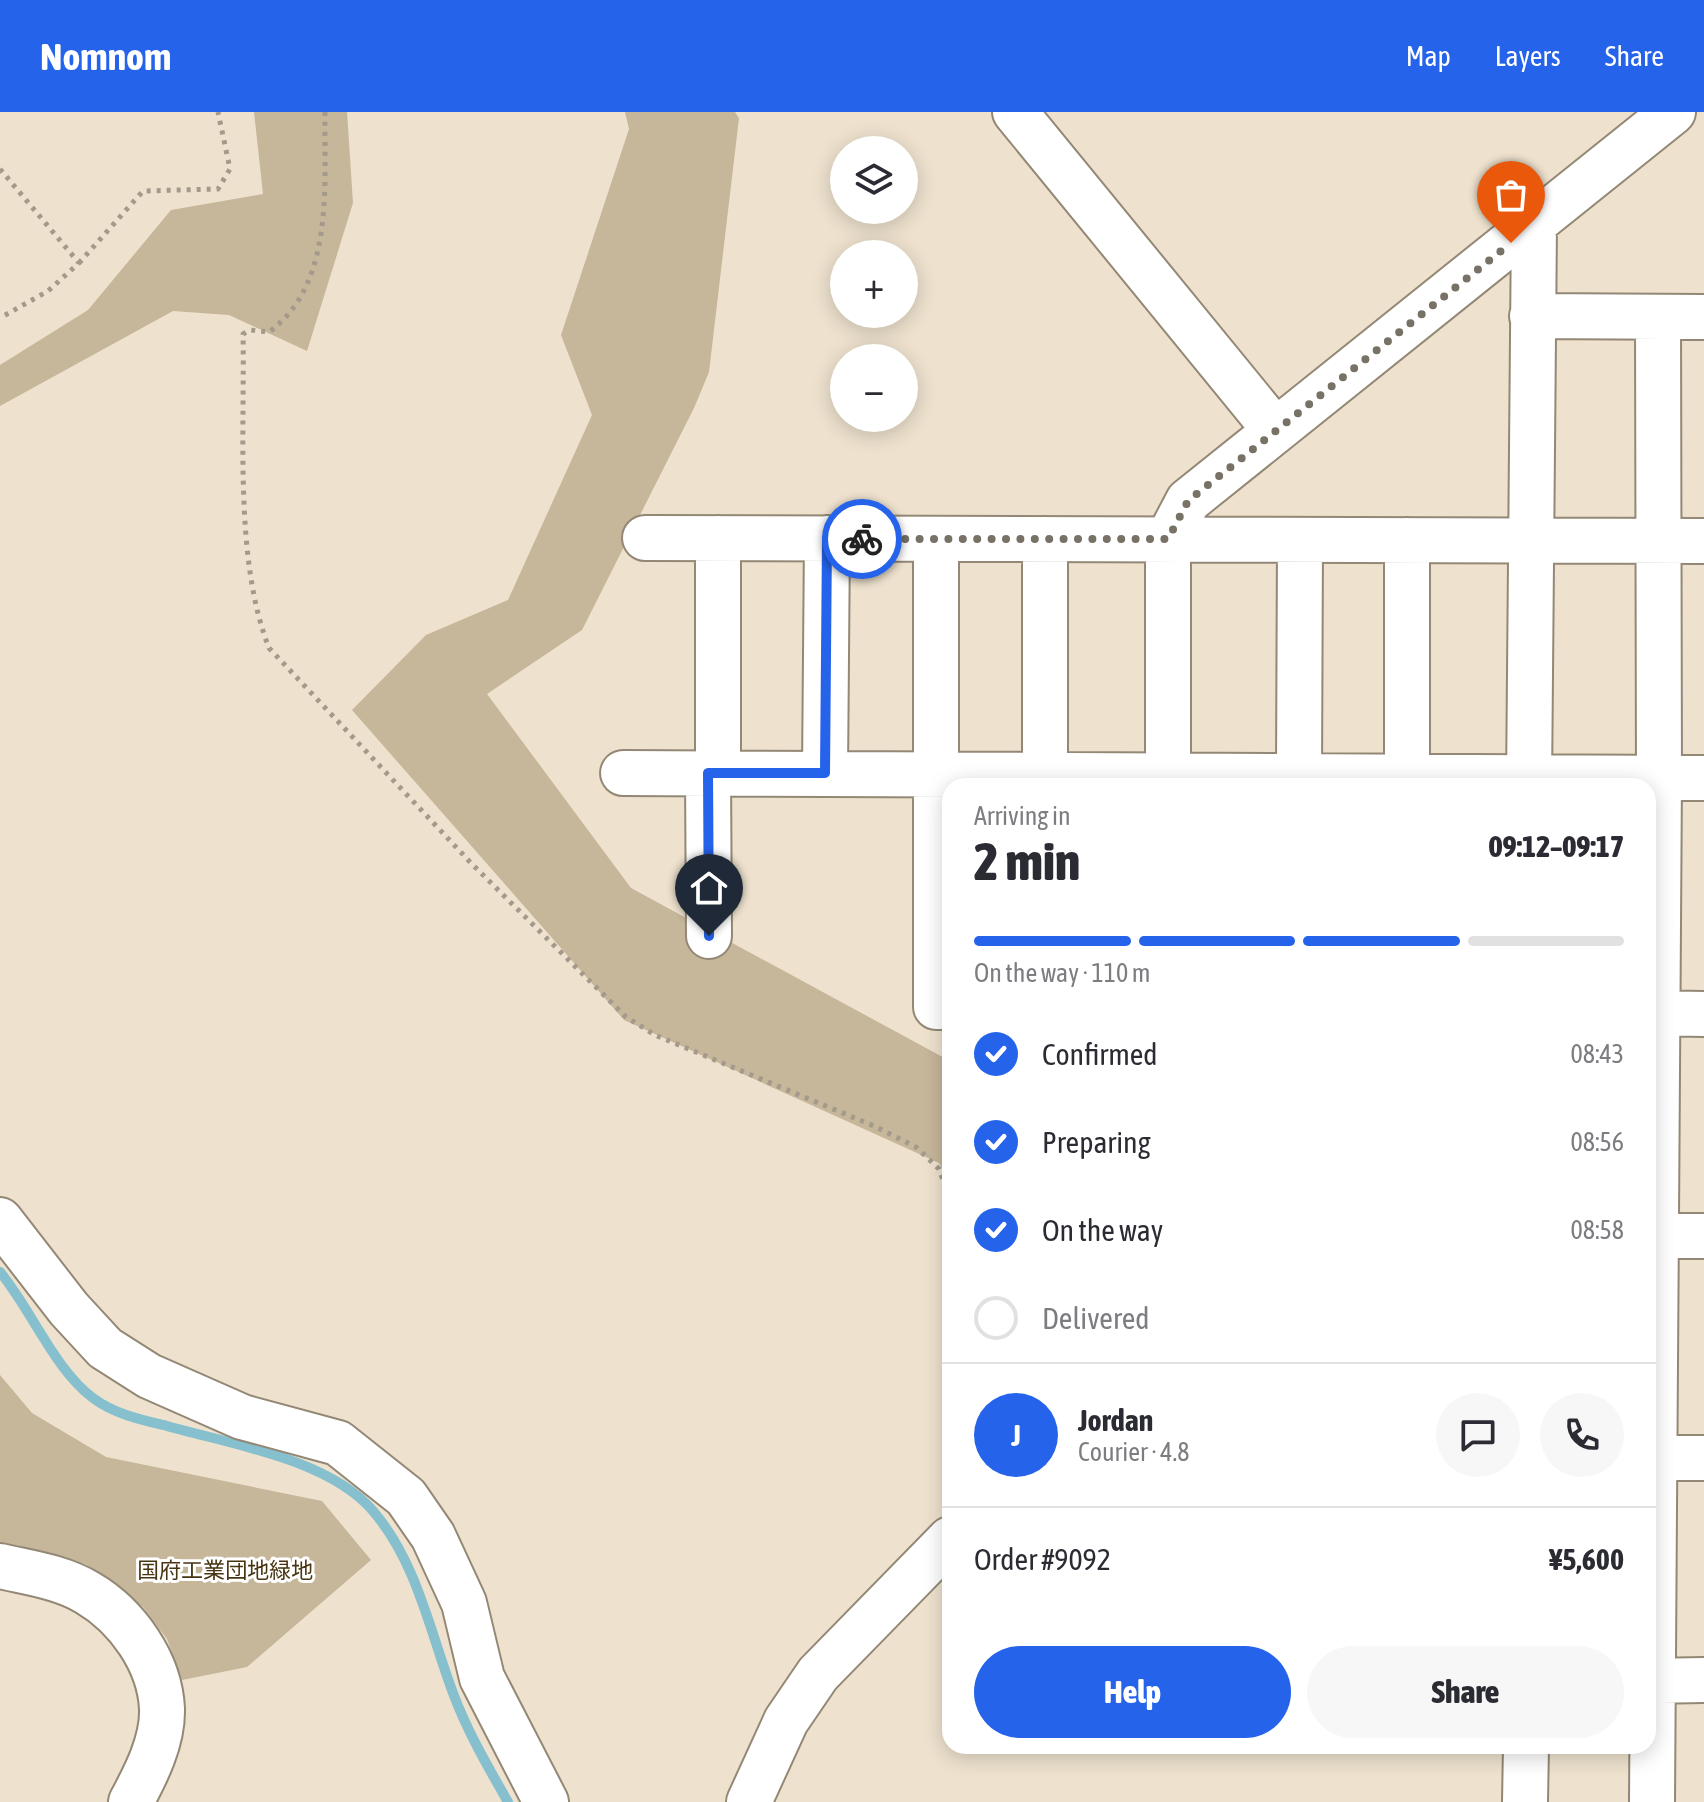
<!DOCTYPE html>
<html lang="en">
<head>
<meta charset="utf-8">
<style>
	body { margin:0; font-family:"Asap Condensed","Noto Sans JP",sans-serif; background:#f7f7f7; color:#2b2b33; height:100vh; display:flex; flex-direction:column; font-size:30px; white-space:nowrap }
	* { box-sizing:border-box; margin:0 }
	p { font-size:26px; color:#7c7c81 }
	.icon { flex:none; width:44px; height:44px; fill:none; stroke:currentColor; stroke-width:2; stroke-linecap:round; stroke-linejoin:round }
	.map { position:relative; flex:1; overflow:hidden }
	.details { position:absolute; left:942px; top:666px; width:714px; height:976px; display:flex; flex-direction:column; background:#fff; border-radius:24px; box-shadow:0 4px 20px #0003 }
	.details>* { flex:none }
	.buttons { position:absolute; left:830px; top:24px; display:grid; gap:16px }
	.buttons a { display:grid; place-items:center; width:88px; height:88px; border-radius:50%; background:#fff; box-shadow:0 4px 20px #0003; font-size:40px }
	.pin { position:absolute; display:grid; place-items:center; width:68px; height:68px; color:#fff; margin:-82px -34px; border-radius:50% 50% 50% 0; rotate:-45deg; box-shadow:0 0 8px #0007 }
	.pin .icon { rotate:45deg }
	.courier { position:absolute; display:grid; place-items:center; width:80px; height:80px; margin:-40px; border:6px solid #2563eb; border-radius:50%; background:#fff; color:#222; box-shadow:0 2px 10px #0007 }
	.overview em { font-style:normal; font-weight:800 }
	.overview div { display:flex; flex-direction:column-reverse }
	.overview { display:flex; align-items:center; justify-content:space-between; height:136px; padding:0 32px }
	h1 { font-size:52px; font-weight:800; line-height:60px }
	.bar { display:grid; grid-template-columns:repeat(4,1fr); gap:12px 8px; align-content:center; height:96px; padding:0 32px }
	.bar i { height:10px; border-radius:6px; background:#e1e1e2 }
	.bar .current { background:#2563eb }
	.bar p { grid-column:span 4 }
	.line { display:flex; align-items:center; gap:20px; padding:0 32px; border-top:2px solid #e1e1e2 }
	.line div { flex:1 }
	.round { display:grid; place-items:center; flex:none; width:84px; height:84px; border-radius:42px; background:#f7f7f7 }
	ol { padding:0 32px; list-style:none }
	li { display:flex; align-items:center; gap:24px; height:88px }
	li p { margin-inline-start:auto }
	li .icon { padding:8px; border-radius:50%; background:#2563eb; color:#fff; stroke-width:4 }
	li:last-child { color:#7c7c81 }
	li i { width:44px; height:44px; border:4px solid #e1e1e2; border-radius:50% }
	.button { display:flex; gap:16px; margin-top:auto; padding:16px 32px }
	.button a { flex:1; height:92px; border-radius:48px; background:#2563eb; color:#fff; font-size:32px; font-weight:800; line-height:92px; text-align:center }
	.button a+a { background:#f7f7f7; color:#2b2b33 }
	header { display:flex; align-items:center; gap:48px; box-sizing:border-box; height:112px; padding:0 40px; background:#2563eb; color:#fff }
	header strong { font-size:38px }
	nav { display:flex; gap:44px; margin-inline-start:auto; font-size:28px }
	.map>svg:first-child { display:block }
	.green { fill:#c6b69a }
	.lines { fill:none; stroke-linecap:round; stroke-linejoin:round }
	.stream { stroke:#86bfce; stroke-width:10 }
	.minor-casing { stroke:#938875; stroke-width:48 }
	.path { stroke:#a39a8b; stroke-width:5; stroke-dasharray:4 6; stroke-linecap:butt }
	.minor { stroke:#fff; stroke-width:44 }
	.done { stroke:#787165; stroke-width:8; stroke-dasharray:0 14.4 }
	.route { stroke:#2563eb; stroke-width:10 }
	.labels { text-anchor:middle; dominant-baseline:central; stroke-width:6; stroke-linejoin:round; paint-order:stroke }
	.park-label { font-size:22px; fill:#473512; stroke:#fff }
</style>
</head>
<body>
<header>
<strong>Nomnom</strong>
<nav><a>Map</a><a>Layers</a><a>Share</a></nav>
</header>
<div class="map">
<svg width="1704" height="1690" viewBox="0 0 1704 1690">
	<rect width="100%" height="100%" fill="#eee2ce"/>
	<!-- green -->
	<path class="green" d="M254,0H347L353,91L307,239L229,203L173,199L0,294V253L88,198L171,98L263,82Z
		M625,0H735L739,6L709,260L694,296L582,518L487,582L631,776L950,949V1072L939,1051L624,908L352,598L426,523L508,488L592,303L561,223L629,17Z
		M0,1263L32,1301L106,1345L322,1389L371,1448L247,1555L182,1568L167,1527L143,1495L117,1474L85,1452L0,1431Z"/>
	<g class="lines">
		<!-- stream -->
		<path class="stream" d="M0,1160C32,1199 55,1258 93,1286C114,1302 142,1308 167,1314C230,1332 329,1347 373,1399C417,1450 430,1520 453,1581C467,1619 488,1655 508,1690"/>
		<!-- minor casing -->
		<g class="minor-casing">
			<path id="minor" d="M1015,0L1275,318
				M1532,204L1704,205
				M645,426L1704,429
				M936,427V895H950
				M1407,428V664
				M623,661L1704,666
				M708,661L709,824
				M718,661V426
				M825,661L827,426
				M1299,663L1300,428
				M1045,674V427
				M1168,674V427L1188,389L1673,0
				M1529,674L1534,112
				M1648,901L1704,902
				M0,1108L69,1197L105,1236L149,1264L242,1305L338,1331L406,1385L433,1424L464,1491L482,1566L546,1690
				M1648,1124H1704
				M1648,1346H1704
				M0,1454C30,1461 62,1465 88,1481C127,1504 160,1550 162,1597C163,1629 146,1662 131,1690
				M1648,1569L1704,1568
				M749,1690L786,1609L818,1562L950,1427
				M1525,1690L1526,1634
				M1652,1690L1659,667L1658,205"/>
		</g>
		<!-- path -->
		<path class="path" d="M325,0C324,72 335,172 269,220L250,218L243,222C245,319 234,447 269,536L471,751L626,905L655,923L874,1014L916,1035L939,1057L950,1087
			M0,57L79,151L48,179L0,206
			M79,151L143,79L218,77L230,57L218,0"/>
		<!-- minor -->
		<use href="#minor" class="minor"/>
	</g>
	<g class="lines">
		<!-- done -->
		<path class="done" d="M862,427H1168L1188,389L1511,131"/>
		<!-- route -->
		<path class="route" d="M709,824L708,661H825L827,426L862,427"/>
	</g>
	<g class="labels">
		<!-- park labels -->
		<g class="park-label">
			<text x="225" y="1458">国府工業団地緑地</text>
		</g>
	</g>
</svg>
<div class="buttons">
<a><svg class="icon" aria-label="layers" viewBox="0 0 24 24"><path d="M12 4l9 5-9 5-9-5zM3 14l9 5 9-5"/></svg></a>
<a>+</a>
<a>−</a>
</div>
<div class="pin" style="left:1511px;top:131px;background:#ea580c"><svg class="icon" aria-label="bag" viewBox="0 0 24 24"><path d="M5 8h14l-1 12H6zM9 8a3 3 0 0 1 6 0"/></svg></div>
<div class="pin" style="left:709px;top:824px;background:#1f2937"><svg class="icon" aria-label="home" viewBox="0 0 24 24"><path d="M3 11l9-7 9 7M6 9v11h12V9"/></svg></div>
<div class="courier" style="left:862px;top:427px"><svg class="icon" aria-label="bike" viewBox="0 0 24 24"><circle cx="6" cy="16" r="4"/><circle cx="18" cy="16" r="4"/><path d="M6 16l4-8h5l3 8M10 8l3 8H6M13 5h3"/></svg></div>
<section class="details">
<div class="overview"><div><h1>2 min</h1><p>Arriving in</p></div><em>09:12–09:17</em></div>
<div class="bar"><i class="current"></i><i class="current"></i><i class="current"></i><i></i><p>On the way · 110 m</p></div>
<ol>
<li><svg class="icon" aria-label="check" viewBox="0 0 24 24"><path d="M5 12l5 5 9-10"/></svg>Confirmed<p>08:43</p></li>
<li><svg class="icon" aria-label="check" viewBox="0 0 24 24"><path d="M5 12l5 5 9-10"/></svg>Preparing<p>08:56</p></li>
<li><svg class="icon" aria-label="check" viewBox="0 0 24 24"><path d="M5 12l5 5 9-10"/></svg>On the way<p>08:58</p></li>
<li><i></i>Delivered</li>
</ol>
<div class="line" style="height:144px"><b class="round" style="background:#2563eb;color:#fff">J</b><div><b>Jordan</b><p>Courier · 4.8</p></div><a class="round"><svg class="icon" aria-label="chat" viewBox="0 0 24 24"><path d="M4 5h16v11H9l-5 4z"/></svg></a><a class="round"><svg class="icon" aria-label="phone" viewBox="0 0 24 24"><path d="M5 4h4l2 5-3 2q2 4 5 5l2-3 5 2v4C11 20 4 13 5 4z"/></svg></a></div>
<div class="line" style="height:104px"><div>Order #9092</div><b>¥5,600</b></div>
<div class="button"><a>Help</a><a>Share</a></div>
</section>
</div>
</body>
</html>
